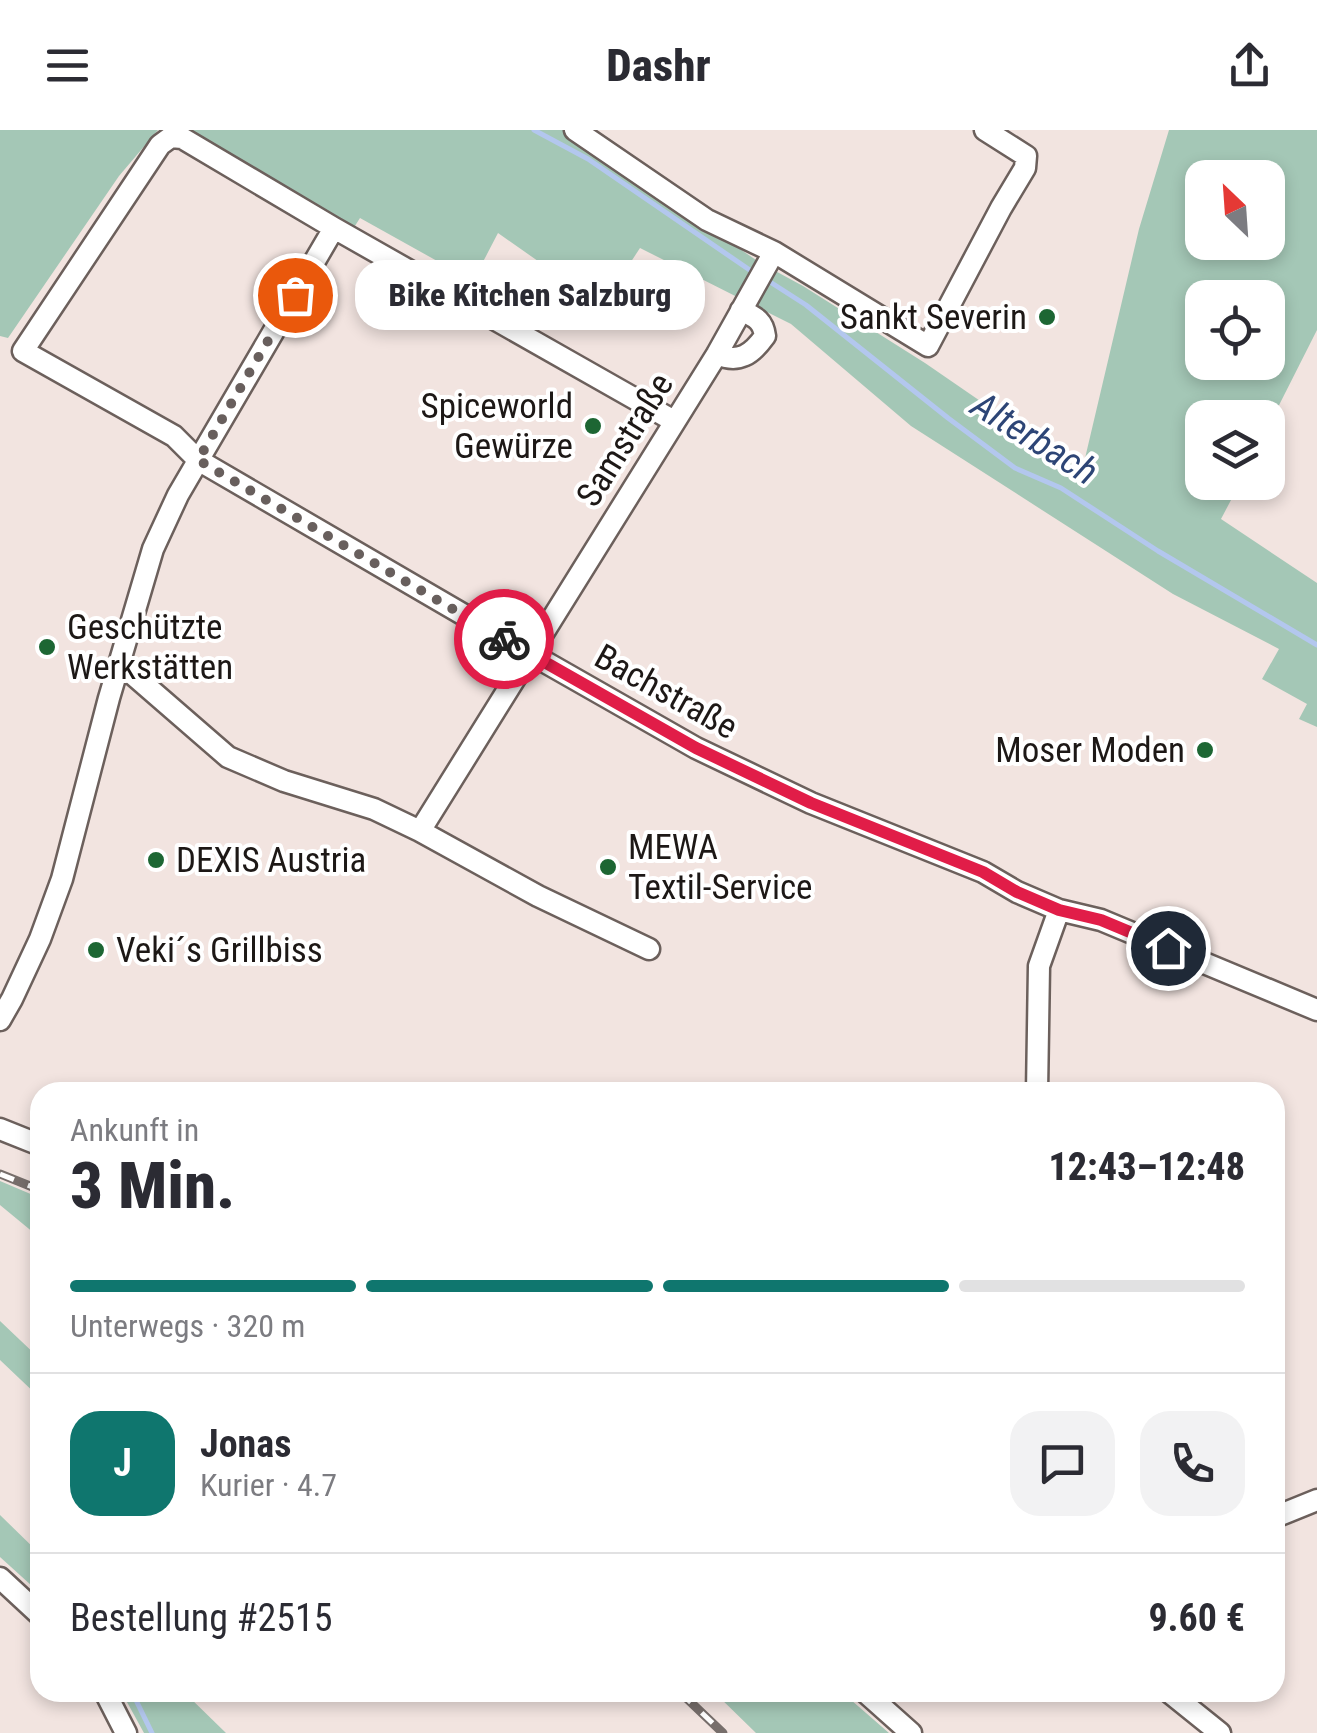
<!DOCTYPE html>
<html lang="de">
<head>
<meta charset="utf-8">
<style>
	body { margin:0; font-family:"Roboto Condensed",sans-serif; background:#f2f2f3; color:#2b2b33; height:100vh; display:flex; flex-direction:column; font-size:38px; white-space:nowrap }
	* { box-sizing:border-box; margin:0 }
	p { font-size:32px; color:#7c7c81 }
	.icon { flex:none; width:55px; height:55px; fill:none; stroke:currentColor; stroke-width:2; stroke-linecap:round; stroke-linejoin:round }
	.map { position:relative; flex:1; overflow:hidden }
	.drawer { position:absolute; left:30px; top:952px; width:1255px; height:620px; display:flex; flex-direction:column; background:#fff; border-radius:30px; box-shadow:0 5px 15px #0003 }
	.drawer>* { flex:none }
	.needle { width:65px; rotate:335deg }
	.buttons { position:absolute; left:1185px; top:30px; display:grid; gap:20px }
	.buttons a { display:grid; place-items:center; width:100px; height:100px; border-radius:20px; background:#fff; box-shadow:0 5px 15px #0003; font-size:50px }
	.pin { position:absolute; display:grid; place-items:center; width:85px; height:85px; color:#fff; margin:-42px; border:5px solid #fff; border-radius:50%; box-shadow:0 2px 10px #0007 }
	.courier { position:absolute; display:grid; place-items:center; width:100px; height:100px; margin:-50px; border:8px solid #e11d48; border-radius:50%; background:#fff; color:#222; box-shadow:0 2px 12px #0007 }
	.bubble { position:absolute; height:70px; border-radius:30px; background:#fff; box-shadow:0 5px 15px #0003; font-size:32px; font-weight:800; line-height:70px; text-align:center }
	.headline em { font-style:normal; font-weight:800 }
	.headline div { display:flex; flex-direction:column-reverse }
	.headline { display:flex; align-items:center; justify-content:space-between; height:170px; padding:0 40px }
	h1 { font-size:65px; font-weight:800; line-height:75px }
	.bar { display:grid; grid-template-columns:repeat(4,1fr); gap:15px 10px; align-content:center; height:120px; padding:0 40px }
	.bar i { height:12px; border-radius:8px; background:#e1e1e2 }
	.bar .on { background:#0f766e }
	.bar p { grid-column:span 4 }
	.line { display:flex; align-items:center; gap:25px; padding:0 40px; border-top:2px solid #e1e1e2 }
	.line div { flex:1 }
	.round { display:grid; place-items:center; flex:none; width:105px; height:105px; border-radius:30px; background:#f2f2f3 }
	header { display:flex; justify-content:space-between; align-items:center; height:130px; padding:0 40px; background:#fff; font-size:45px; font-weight:800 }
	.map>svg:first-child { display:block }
	.green { fill:#a4c7b6; fill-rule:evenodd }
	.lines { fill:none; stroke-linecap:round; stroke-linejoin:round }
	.stream { stroke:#b3c7ee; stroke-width:5 }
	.minor-casing { stroke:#6c605c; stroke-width:25 }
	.minor { stroke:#fff; stroke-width:20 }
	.rail-casing { stroke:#776e6b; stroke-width:9 }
	.rail { stroke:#fff; stroke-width:5; stroke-dasharray:15; stroke-linecap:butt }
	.done { stroke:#685f5d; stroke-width:10; stroke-dasharray:0 18 }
	.route { stroke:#e11d48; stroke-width:12 }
	.poi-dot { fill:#1d6633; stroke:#fff; stroke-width:4 }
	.labels { text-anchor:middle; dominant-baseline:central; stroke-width:8; stroke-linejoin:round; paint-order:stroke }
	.poi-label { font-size:35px; fill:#1d1816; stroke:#fff; text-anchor:start }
	.street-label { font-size:35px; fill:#1d1816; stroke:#fff }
	.water-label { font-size:38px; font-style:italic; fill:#2d4576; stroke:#fff }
</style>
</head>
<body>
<header><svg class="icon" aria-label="menu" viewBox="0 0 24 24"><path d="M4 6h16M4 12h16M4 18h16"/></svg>Dashr<svg class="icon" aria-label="share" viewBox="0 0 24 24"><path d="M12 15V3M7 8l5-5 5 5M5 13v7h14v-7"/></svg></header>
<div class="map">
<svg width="1317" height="1603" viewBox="0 0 1317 1603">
	<rect width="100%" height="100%" fill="#f2e4e0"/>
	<!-- green -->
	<path class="green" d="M0,0H158L119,46L8,208L0,206Z
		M187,0H565L759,132L803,156L925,233L1082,341L1139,99L1169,0H1317V200L1268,297V288H1202V352L1240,353L1221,389L1317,453V597L1299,589L1307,574L1262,549L1279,519L1173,464L911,296L791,194L640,118L602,176L498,103L473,151L360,88L353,99ZM1202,48H1268V112H1202ZM1202,168H1268V232H1202Z
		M0,1051L40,1068V1108L0,1075Z
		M0,1191L40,1229V1268L0,1230Z
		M0,1385L40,1424V1457L32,1456L0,1427Z
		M122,1563H185L226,1603H144Z
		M715,1563H843L889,1603H756Z"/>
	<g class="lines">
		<!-- stream -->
		<path class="stream" d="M534,0L588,29L757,145
			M767,150L806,175L948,288L1015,338L1061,358L1158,421L1317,515
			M132,1562L152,1603"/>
		<!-- minor casing -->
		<g class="minor-casing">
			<path id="minor" d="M774,122L928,216L1001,78L1025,38L1026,26L985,0
				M717,224C739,234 752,224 765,206C763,190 755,187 741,180
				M674,291L334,98L182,8L171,7L160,15L23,221L174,306L198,330L531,524L696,618L811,673L983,742L1017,762L1059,780L1101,790L1317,880
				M118,538L130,542L228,627L284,651L374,679L420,701L717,224L774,122L707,90L575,0
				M420,701L538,766L649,819
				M0,890L12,869L40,809L62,749L109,568L153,419L178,365L334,98
				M1037,962L1039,836L1059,780
				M0,999L40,1015
				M1275,1387L1317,1370
				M0,1448L40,1485
				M105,1562L126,1603
				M865,1562L911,1603
				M1169,1562L1220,1603"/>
		</g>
		<!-- minor -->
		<use href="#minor" class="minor"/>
		<!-- rail casing -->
		<g class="rail-casing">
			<path id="rail" d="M0,1044L40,1060
				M680,1562L723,1603"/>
		</g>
		<!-- rail -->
		<use href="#rail" class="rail"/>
	</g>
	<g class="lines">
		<!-- done -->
		<path class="done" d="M295,165L198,330L504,509"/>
		<!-- route -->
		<path class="route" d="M504,509L696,618L811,673L983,742L1017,762L1059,780L1101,790L1168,818"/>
	</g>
	<!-- markers -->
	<g class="poi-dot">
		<circle cx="1047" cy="187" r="10"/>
		<circle cx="593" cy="296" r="10"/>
		<circle cx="47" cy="517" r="10"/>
		<circle cx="1205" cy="620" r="10"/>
		<circle cx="156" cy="730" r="10"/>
		<circle cx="608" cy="737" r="10"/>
		<circle cx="96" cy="820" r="10"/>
	</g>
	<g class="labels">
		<!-- poi labels -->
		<g class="poi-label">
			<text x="1027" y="187" text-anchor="end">Sankt Severin</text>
			<text x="573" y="276" text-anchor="end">Spiceworld<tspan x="573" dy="40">Gewürze</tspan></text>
			<text x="67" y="497">Geschützte<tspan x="67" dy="40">Werkstätten</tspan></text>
			<text x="1185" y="620" text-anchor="end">Moser Moden</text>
			<text x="628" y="717">MEWA<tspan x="628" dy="40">Textil-Service</tspan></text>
			<text x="176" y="730">DEXIS Austria</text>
			<text x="116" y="820">Veki´s Grillbiss</text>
		</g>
		<!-- street labels -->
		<g class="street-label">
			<text transform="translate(625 310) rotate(-58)">Samstraße</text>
			<text transform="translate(666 562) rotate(29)">Bachstraße</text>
		</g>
		<!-- water labels -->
		<g class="water-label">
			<text transform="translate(1035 308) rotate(32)">Alterbach</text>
		</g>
	</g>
</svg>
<div class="buttons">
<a><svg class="needle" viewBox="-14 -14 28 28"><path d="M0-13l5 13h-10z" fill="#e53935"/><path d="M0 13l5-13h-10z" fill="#7c7c81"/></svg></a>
<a><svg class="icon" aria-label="locate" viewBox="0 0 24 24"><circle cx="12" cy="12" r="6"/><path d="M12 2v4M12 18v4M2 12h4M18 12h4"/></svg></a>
<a><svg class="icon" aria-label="layers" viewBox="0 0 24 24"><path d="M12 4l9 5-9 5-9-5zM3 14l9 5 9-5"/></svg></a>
</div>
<div class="pin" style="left:295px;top:165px;background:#ea580c"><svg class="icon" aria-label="bag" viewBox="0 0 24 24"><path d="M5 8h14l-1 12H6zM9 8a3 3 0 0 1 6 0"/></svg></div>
<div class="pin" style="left:1168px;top:818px;background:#1f2937"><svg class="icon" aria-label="home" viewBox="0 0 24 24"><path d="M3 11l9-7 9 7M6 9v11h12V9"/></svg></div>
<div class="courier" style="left:504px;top:509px"><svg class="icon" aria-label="bike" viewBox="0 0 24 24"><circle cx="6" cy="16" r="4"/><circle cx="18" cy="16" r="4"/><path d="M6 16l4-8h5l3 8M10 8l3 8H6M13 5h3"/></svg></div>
<div class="bubble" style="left:355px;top:130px;width:350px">Bike Kitchen Salzburg</div>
<section class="drawer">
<div class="headline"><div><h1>3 Min.</h1><p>Ankunft in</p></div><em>12:43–12:48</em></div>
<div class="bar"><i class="on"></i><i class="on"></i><i class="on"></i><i></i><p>Unterwegs · 320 m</p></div>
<div class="line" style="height:180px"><b class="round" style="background:#0f766e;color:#fff">J</b><div><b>Jonas</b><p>Kurier · 4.7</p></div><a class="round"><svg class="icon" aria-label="chat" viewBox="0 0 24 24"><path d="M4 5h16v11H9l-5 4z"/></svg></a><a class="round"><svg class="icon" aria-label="phone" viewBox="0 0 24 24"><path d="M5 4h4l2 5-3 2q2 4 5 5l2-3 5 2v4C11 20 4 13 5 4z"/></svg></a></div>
<div class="line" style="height:130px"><div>Bestellung #2515</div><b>9.60 €</b></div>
</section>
</div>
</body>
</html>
